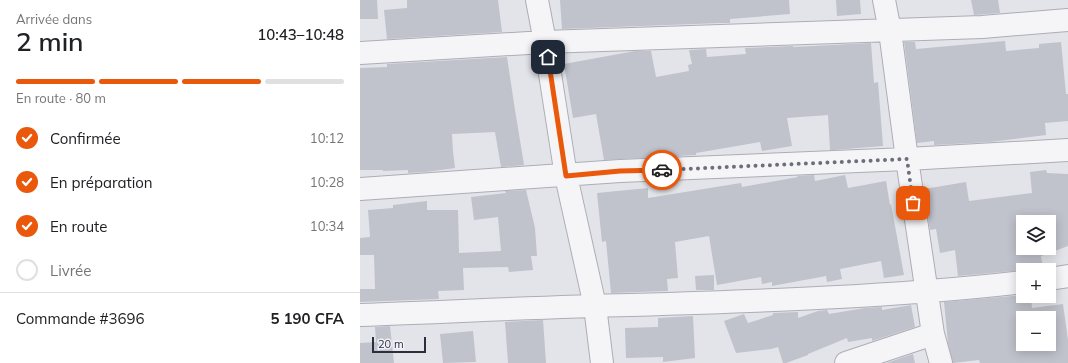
<!DOCTYPE html>
<html lang="fr">
<head>
<meta charset="utf-8">
<style>
	body { margin:0; font-family:Mulish,sans-serif; background:#f2f2f2; color:#202124; height:100vh; display:flex; flex-direction:column; font-size:15px; white-space:nowrap }
	* { box-sizing:border-box; margin:0 }
	p { font-size:13px; color:#757577 }
	.icon { flex:none; width:22px; height:22px; fill:none; stroke:currentColor; stroke-width:2; stroke-linecap:round; stroke-linejoin:round }
	.map { position:relative; flex:1; overflow:hidden }
	.details { display:flex; flex-direction:column; background:#fff; width:360px }
	.details>* { flex:none }
	.fabs { position:absolute; left:656px; top:215px; display:grid; gap:8px }
	.fabs a { display:grid; place-items:center; width:40px; height:40px; border-radius:0px; background:#fff; box-shadow:0 2px 10px #0003; font-size:20px }
	.scale { position:absolute; left:12px; bottom:10px; width:54px; box-sizing:border-box; padding-left:4px; border:2px solid #2c2e40; border-top:0; font-size:11px; line-height:14px; white-space:nowrap; color:#2c2e40; -webkit-text-stroke:3px #f2f3f7; paint-order:stroke }
	.pin { position:absolute; display:grid; place-items:center; width:34px; height:34px; color:#fff; margin:-17px; border-radius:8px; box-shadow:0 2px 6px #0006 }
	.courier { position:absolute; display:grid; place-items:center; width:40px; height:40px; margin:-20px; border:3px solid #ea580c; border-radius:50%; background:#fff; color:#222; box-shadow:0 1px 5px #0007 }
	.summary em { font-style:normal; font-weight:600 }
	.summary div { display:flex; flex-direction:column-reverse }
	.summary { display:flex; align-items:center; justify-content:space-between; height:68px; padding:0 16px }
	h1 { font-size:26px; font-weight:600; line-height:30px }
	.bar { display:grid; grid-template-columns:repeat(4,1fr); gap:6px 4px; align-content:center; height:48px; padding:0 16px }
	.bar i { height:5px; border-radius:3px; background:#e0e0e0 }
	.bar .selected { background:#ea580c }
	.bar p { grid-column:span 4 }
	.line { display:flex; align-items:center; gap:10px; padding:0 16px; border-top:1px solid #e0e0e0 }
	.line div { flex:1 }
	ol { padding:0 16px; list-style:none }
	li { display:flex; align-items:center; gap:12px; height:44px }
	li p { margin-inline-start:auto }
	li .icon { padding:4px; border-radius:50%; background:#ea580c; color:#fff; stroke-width:4 }
	li:last-child { color:#757577 }
	li i { width:22px; height:22px; border:2px solid #e0e0e0; border-radius:50% }
	main { display:flex; flex:1; min-height:0 }
	.map>svg:first-child { display:block }
	.building { fill:#c0c2cc; fill-rule:evenodd }
	.lines { fill:none; stroke-linecap:round; stroke-linejoin:round }
	.minor-casing { stroke:#acadb6; stroke-width:24 }
	.minor { stroke:#f5f5f8; stroke-width:22 }
	.done { stroke:#6c6e7b; stroke-width:4; stroke-dasharray:0 7.2 }
	.route { stroke:#ea580c; stroke-width:5 }
</style>
</head>
<body>
<main>
<section class="details">
<div class="summary"><div><h1>2 min</h1><p>Arrivée dans</p></div><em>10:43–10:48</em></div>
<div class="bar"><i class="selected"></i><i class="selected"></i><i class="selected"></i><i></i><p>En route · 80 m</p></div>
<ol>
<li><svg class="icon" aria-label="check" viewBox="0 0 24 24"><path d="M5 12l5 5 9-10"/></svg>Confirmée<p>10:12</p></li>
<li><svg class="icon" aria-label="check" viewBox="0 0 24 24"><path d="M5 12l5 5 9-10"/></svg>En préparation<p>10:28</p></li>
<li><svg class="icon" aria-label="check" viewBox="0 0 24 24"><path d="M5 12l5 5 9-10"/></svg>En route<p>10:34</p></li>
<li><i></i>Livrée</li>
</ol>
<div class="line" style="height:52px"><div>Commande #3696</div><b>5 190 CFA</b></div>
</section>
<div class="map">
<svg width="708" height="363" viewBox="0 0 708 363">
	<rect width="100%" height="100%" fill="#e3e4e9"/>
	<!-- building -->
	<path class="building" d="M0,0H17L18,19H0Z
		M47,0H138L142,32L27,39L24,10L47,8Z
		M200,0H429L430,14L370,19V23H361L202,29Z
		M476,0H500L501,14L477,16Z
		M611,0H638L640,13L614,15Z
		M645,41L646,51L679,48V44L701,42L706,94H708V121L685,123L686,135L630,142L574,145V141L557,143L544,42H555L556,49Z
		M511,43L514,83L518,82L523,146L474,150H470L468,115L427,118L432,146L402,151L400,142L336,153V155L244,160L236,114L213,118L204,64L275,51H291L296,77L329,71L328,65L332,64L329,50L346,49L347,57L386,54L385,48L433,46V47Z
		M147,57L155,110L164,165L141,167L135,132L92,134L93,152L95,168L66,172L48,173V170L23,171V170H0V68L27,67V64Z
		M686,170L687,173L708,174V246L681,256L683,268L681,270H662L598,276L595,250L580,253L576,229L570,230L564,189L606,182L609,201L672,193L670,172ZM663,222H689V248H663Z
		M454,175L455,181L485,175L488,188L526,181L530,205L531,204L544,275L524,278L521,261L480,269L482,279L467,282L466,276L412,286V282L402,284L401,277L357,285L349,236L315,242L318,278L307,279L308,291L251,293L246,241L242,242L237,193L288,188V198L381,183L382,187L438,177L437,176Z
		M166,190L175,228L177,256H171L173,270L149,272L148,267L103,268L104,290L78,291L79,299L0,302V289H15L14,255H0V238L10,237L8,210L33,208V205L67,201V210H98L99,253L141,251L138,217L114,220L111,197L146,193L145,191Z
		M354,275V290H336L335,276Z
		M663,295V296H671L672,308L703,304L708,340V363H620L619,360L593,363L588,343L584,302ZM663,318H689V344H663Z
		M551,305L555,327L512,341V338L488,342L487,338L448,354V355L426,363H423L418,347L411,349L376,353L364,321L384,314L388,323L413,315V313L438,312V318L458,311L467,310L469,314L505,308L522,307V310Z
		M333,316L335,358L303,362V357L266,358L265,328L298,327V318Z
		M183,320L186,363H148L145,322Z
		M30,326L34,363H0V343L16,342L15,327Z
		M113,331L116,362L83,363L80,334Z
		M553,354L555,363H526Z"/>
	<g class="lines">
		<!-- minor casing -->
		<g class="minor-casing">
			<path id="minor" d="M177,0L185,42L206,176L235,306L242,363
				M524,0L530,31L547,159L573,334L581,363
				M0,53L185,42L622,27L708,20
				M0,189L260,171L547,159L708,150
				M689,279L708,276
				M0,315C90,312 180,307 270,305C401,301 533,297 663,282
				M486,363L573,334"/>
		</g>
		<!-- minor -->
		<use href="#minor" class="minor"/>
	</g>
	<g class="lines">
		<!-- done -->
		<path class="done" d="M302,170L547,159L553,203"/>
		<!-- route -->
		<path class="route" d="M188,57L206,176L260,171L302,170"/>
	</g>
</svg>
<div class="fabs">
<a><svg class="icon" aria-label="layers" viewBox="0 0 24 24"><path d="M12 4l9 5-9 5-9-5zM3 14l9 5 9-5"/></svg></a>
<a>+</a>
<a>−</a>
</div>
<div class="scale">20 m</div>
<div class="pin" style="left:553px;top:203px;background:#ea580c"><svg class="icon" aria-label="bag" viewBox="0 0 24 24"><path d="M5 8h14l-1 12H6zM9 8a3 3 0 0 1 6 0"/></svg></div>
<div class="pin" style="left:188px;top:57px;background:#1f2937"><svg class="icon" aria-label="home" viewBox="0 0 24 24"><path d="M3 11l9-7 9 7M6 9v11h12V9"/></svg></div>
<div class="courier" style="left:302px;top:170px"><svg class="icon" aria-label="car" viewBox="0 0 24 24"><path d="M5 17H2v-5l4-1 3-4h7l3 4 3 1v5h-3M9 17h6M6 11h13"/><circle cx="7" cy="17" r="2"/><circle cx="17" cy="17" r="2"/></svg></div>
</div>
</main>
</body>
</html>
